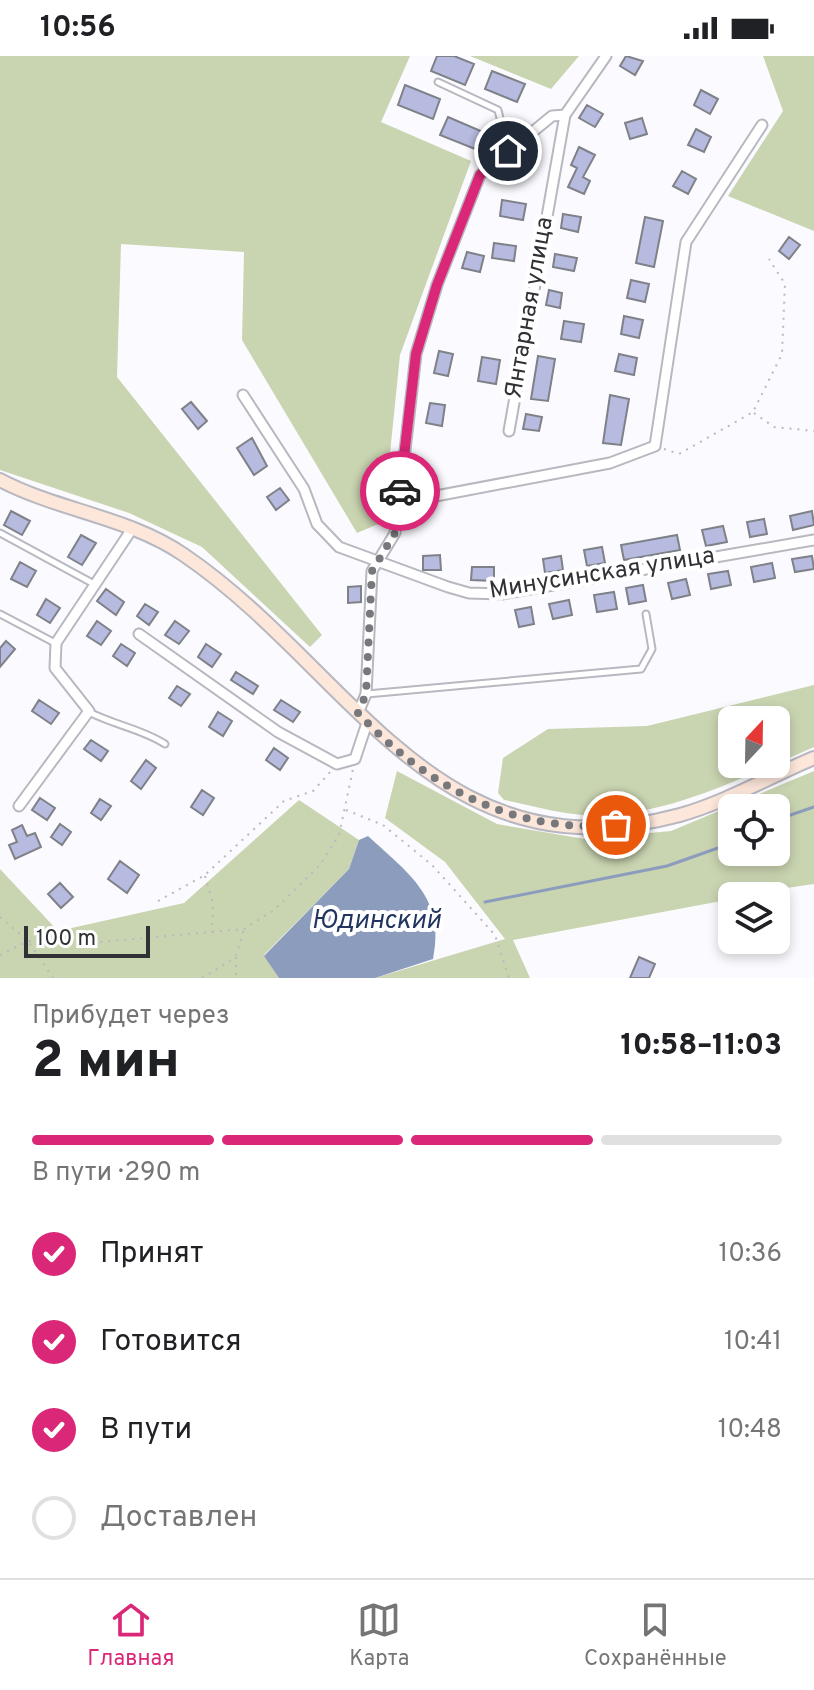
<!DOCTYPE html>
<html lang="ru">
<head>
<meta charset="utf-8">
<style>
	body { margin:0; font-family:Overpass,sans-serif; background:#f2f2f2; color:#202124; height:100vh; display:flex; flex-direction:column; font-size:30px; white-space:nowrap }
	* { box-sizing:border-box; margin:0 }
	p { font-size:26px; color:#757577 }
	.icon { flex:none; width:44px; height:44px; fill:none; stroke:currentColor; stroke-width:2; stroke-linecap:round; stroke-linejoin:round }
	.map { position:relative; height:922px; overflow:hidden }
	.side { display:flex; flex-direction:column; background:#fff; flex:1 }
	.side>* { flex:none }
	.needle { width:52px; rotate:22deg }
	.tools { position:absolute; left:718px; top:650px; display:grid; gap:16px }
	.tools a { display:grid; place-items:center; width:72px; height:72px; border-radius:12px; background:#fff; box-shadow:0 4px 12px #0003; font-size:40px }
	.scale { position:absolute; left:24px; bottom:20px; width:126px; box-sizing:border-box; padding-left:8px; border:4px solid #303134; border-top:0; font-size:22px; line-height:28px; white-space:nowrap; color:#303134; -webkit-text-stroke:6px #fff; paint-order:stroke }
	.pin { position:absolute; display:grid; place-items:center; width:68px; height:68px; color:#fff; margin:-34px; border:4px solid #fff; border-radius:50%; box-shadow:0 2px 8px #0007 }
	.courier { position:absolute; display:grid; place-items:center; width:80px; height:80px; margin:-40px; border:6px solid #db2777; border-radius:50%; background:#fff; color:#222; box-shadow:0 2px 10px #0007 }
	.summary em { font-style:normal; font-weight:800 }
	.summary div { display:flex; flex-direction:column-reverse }
	.summary { display:flex; align-items:center; justify-content:space-between; height:136px; padding:0 32px }
	h1 { font-size:52px; font-weight:800; line-height:60px }
	.bar { display:grid; grid-template-columns:repeat(4,1fr); gap:12px 8px; align-content:center; height:96px; padding:0 32px }
	.bar i { height:10px; border-radius:6px; background:#e0e0e0 }
	.bar .current { background:#db2777 }
	.bar p { grid-column:span 4 }
	ol { padding:0 32px; list-style:none }
	li { display:flex; align-items:center; gap:24px; height:88px }
	li p { margin-inline-start:auto }
	li .icon { padding:8px; border-radius:50%; background:#db2777; color:#fff; stroke-width:4 }
	li:last-child { color:#757577 }
	li i { width:44px; height:44px; border:4px solid #e0e0e0; border-radius:50% }
	.status { display:flex; justify-content:space-between; align-items:center; height:56px; padding:0 40px; background:#fff; direction:ltr }
	.status svg { height:22px; fill:currentColor }
	.menu { display:flex; justify-content:space-around; align-items:center; height:112px; border-top:2px solid #e0e0e0; background:#fff; font-size:22px; color:#757577 }
	.menu a { display:grid; justify-items:center; gap:4px }
	.menu .current { color:#db2777 }
	.map>svg:first-child { display:block }
	.green { fill:#c9d4b1; fill-rule:evenodd }
	.water { fill:#8c9cbd }
	.lines { fill:none; stroke-linecap:round; stroke-linejoin:round }
	.stream { stroke:#8c9cbd; stroke-width:3 }
	.building { fill:#b6bbdf; stroke:#7f8188; stroke-width:2 }
	.service-casing { stroke:#b7b8c0; stroke-width:9 }
	.minor-casing { stroke:#b7b8c0; stroke-width:13 }
	.secondary-casing { stroke:#b7b8c0; stroke-width:16 }
	.path { stroke:#b9babd; stroke-width:2; stroke-dasharray:2 6; stroke-linecap:butt }
	.service { stroke:#fff; stroke-width:5 }
	.minor { stroke:#fff; stroke-width:9 }
	.secondary { stroke:#fde6da; stroke-width:12 }
	.done { stroke:#77787b; stroke-width:8; stroke-dasharray:0 14.4 }
	.route { stroke:#db2777; stroke-width:10 }
	.labels { text-anchor:middle; dominant-baseline:central; stroke-width:8; stroke-linejoin:round; paint-order:stroke }
	.street-label { font-size:24px; fill:#303134; stroke:#fff }
	.water-label { font-size:26px; font-style:italic; fill:#213560; stroke:#fff }
</style>
</head>
<body>
<div class="status"><b>10:56</b><svg viewBox="0 0 49 12"><path d="M0 12V9h3v3zM5 12V6h3v6zM10 12V3h3v9zM15 12V0h3v12zM26 1h20v11H26zM47 4h2v5h-2z"/></svg></div>
<div class="map">
<svg width="814" height="922" viewBox="0 0 814 922">
	<rect width="100%" height="100%" fill="#fbfbff"/>
	<!-- green -->
	<path class="green" d="M0,0H410L381,66L471,105L400,299L383,466L357,477L242,284L244,196L121,188L117,321L322,579L310,591L202,491L129,457L0,414Z
		M470,0H579L551,33Z
		M763,0H814V175L728,140L783,55Z
		M814,629V691L776,708V664H732V708H775C710,736 639,768 566,757C545,754 525,748 504,744L498,737L503,702L548,673L647,670Z
		M397,715L497,768L585,783L671,775L814,715V828L732,840V843L513,884L530,922H375L505,883L445,806L385,762ZM732,752H776V796H732Z
		M299,744L359,784L349,813L264,899L279,922H0V813L58,875L184,847Z"/>
	<!-- water -->
	<path class="water" d="M368,780C409,818 446,842 433,903L375,922H279L264,900L349,813L359,784Z"/>
	<g class="lines">
		<!-- stream -->
		<path class="stream" d="M776,764L814,751
			M485,846L667,810L732,787"/>
	</g>
	<!-- building -->
	<path class="building" d="M437,0H454L474,8L465,29L431,15Z
		M626,0L643,5L635,19L620,10Z
		M492,15L525,28L517,46L485,33Z
		M405,29L440,43L433,63L398,49Z
		M701,34L718,43L710,58L694,49Z
		M587,49L603,58L595,71L579,62Z
		M448,61L483,76L475,93L440,79Z
		M642,62L647,78L630,83L625,67Z
		M696,73L711,81L704,96L688,89Z
		M579,91L595,99L583,121L590,125L584,138L568,131L577,112L571,109Z
		M523,94L533,106L510,126L500,114Z
		M682,115L696,123L688,138L673,130Z
		M502,144L526,148L523,164L500,160Z
		M563,158L581,161L578,176L561,172Z
		M645,161L663,165L654,211L636,207Z
		M789,181L800,189L789,203L779,195Z
		M494,187L516,190L514,205L492,202Z
		M467,196L484,200L480,216L462,212Z
		M555,198L577,202L574,215L553,211Z
		M631,224L649,228L645,246L627,242Z
		M549,234L562,237L560,252L546,249Z
		M624,260L643,264L639,282L621,278Z
		M564,265L584,268L581,286L561,283Z
		M439,295L453,298L448,320L434,317Z
		M619,298L637,302L634,319L615,315Z
		M538,300L555,303L548,345L531,343Z
		M482,301L500,304L496,328L478,325Z
		M610,339L629,343L621,389L603,387Z
		M191,346L207,365L198,373L182,353Z
		M430,347L445,349L442,370L426,367Z
		M526,358L542,361L539,375L523,373Z
		M252,382L267,410L254,419L237,392Z
		M280,432L289,444L276,454L267,441Z
		M11,455L30,465L22,479L4,469Z
		M812,455L814,469L793,474L790,460Z
		M764,463L767,478L750,481L747,466Z
		M723,470L727,486L706,490L702,474Z
		M81,479L96,487L82,509L68,501Z
		M677,479L680,494L624,504L621,489Z
		M602,491L605,507L587,510L584,494Z
		M440,499L441,514H423V500Z
		M561,500L563,514L545,517L543,503Z
		M812,500L814,513L795,516L792,503Z
		M20,506L36,515L27,531L11,523Z
		M772,507L775,522L754,526L751,511Z
		M472,511H494V525L471,524Z
		M728,515L731,529L711,533L708,518Z
		M686,523L690,539L672,543L668,527Z
		M643,529L646,545L629,548L626,532Z
		M361,530V546L348,547V531Z
		M106,533L124,546L116,559L97,545Z
		M614,536L617,553L597,556L594,539Z
		M46,543L60,552L50,567L37,559Z
		M569,544L572,559L553,563L549,548Z
		M145,548L158,556L149,569L137,560Z
		M531,551L534,568L519,571L515,554Z
		M97,565L111,575L101,589L87,580Z
		M175,565L189,575L179,588L165,579Z
		M6,585L15,593L0,611V592Z
		M121,588L135,597L127,610L113,600Z
		M206,588L221,598L212,611L198,601Z
		M236,616L258,630L253,638L231,624Z
		M177,630L190,638L181,650L169,642Z
		M39,644L59,657L51,668L32,655Z
		M281,644L300,656L293,666L274,654Z
		M218,656L232,665L223,680L209,671Z
		M91,684L108,695L101,705L84,693Z
		M274,692L288,702L280,714L266,704Z
		M146,704L156,712L141,733L131,725Z
		M202,734L214,742L203,759L191,751Z
		M40,742L55,752L47,764L32,754Z
		M100,743L111,750L101,764L91,757Z
		M60,768L71,776L62,789L51,781Z
		M22,769L27,780L35,777L41,791L15,803L9,789L17,786L12,774Z
		M120,805L139,819L127,837L108,823Z
		M60,827L73,841L61,852L48,838Z
		M639,901L655,908L649,922H630Z"/>
	<g class="lines">
		<!-- service casing -->
		<g class="service-casing">
			<path id="service" d="M438,26L498,54L508,95
				M0,477L94,528
				M0,558L55,587
				M367,638L641,613L652,593L646,558
				M89,656C114,669 142,673 165,688"/>
		</g>
		<!-- minor casing -->
		<g class="minor-casing">
			<path id="minor" d="M243,339L304,433L317,468L339,491L448,531L469,537L502,538L814,484
				M509,375L565,59L606,0
				M399,447L416,298L437,229L480,119L552,60L565,59
				M139,578L278,676L337,708L355,703L367,667
				M358,657L366,638L372,515L395,477L399,447L610,407L655,390L686,186L762,69
				M19,750L89,655L55,612L56,587L132,473"/>
		</g>
		<!-- secondary casing -->
		<g class="secondary-casing">
			<path id="secondary" d="M0,424C59,455 129,461 184,499C353,614 435,825 680,759C726,746 771,720 814,702"/>
		</g>
		<!-- path -->
		<path class="path" d="M754,357L774,371L814,375
			M664,393L679,398L753,356L782,298L785,228L769,203
			M346,754L383,769L432,809L495,879L509,922
			M205,820L213,848L212,876
			M158,845L205,819L284,745L313,735L331,715
			M0,861L28,885L53,922
			M0,899L28,885L68,889L244,873L273,855L320,809L339,779L353,713
			M236,900L244,873
			M202,922L236,901V922"/>
		<!-- service -->
		<use href="#service" class="service"/>
		<!-- minor -->
		<use href="#minor" class="minor"/>
		<!-- secondary -->
		<use href="#secondary" class="secondary"/>
	</g>
	<g class="lines">
		<!-- done -->
		<path class="done" d="M400,435L395,477L372,515L366,638L358,657C426,730 514,778 616,769"/>
		<!-- route -->
		<path class="route" d="M400,435L416,298L437,229L480,119L508,95"/>
	</g>
	<g class="labels">
		<!-- street labels -->
		<g class="street-label">
			<text transform="translate(530 252) rotate(-80)">Янтарная улица</text>
			<text transform="translate(602 518) rotate(-9)">Минусинская улица</text>
		</g>
		<!-- water labels -->
		<g class="water-label">
			<text x="376" y="865">Юдинский</text>
		</g>
	</g>
</svg>
<div class="tools">
<a><svg class="needle" viewBox="-14 -14 28 28"><path d="M0-13l5 13h-10z" fill="#e53935"/><path d="M0 13l5-13h-10z" fill="#757577"/></svg></a>
<a><svg class="icon" aria-label="locate" viewBox="0 0 24 24"><circle cx="12" cy="12" r="6"/><path d="M12 2v4M12 18v4M2 12h4M18 12h4"/></svg></a>
<a><svg class="icon" aria-label="layers" viewBox="0 0 24 24"><path d="M12 4l9 5-9 5-9-5zM3 14l9 5 9-5"/></svg></a>
</div>
<div class="scale">100 m</div>
<div class="pin" style="left:616px;top:769px;background:#ea580c"><svg class="icon" aria-label="bag" viewBox="0 0 24 24"><path d="M5 8h14l-1 12H6zM9 8a3 3 0 0 1 6 0"/></svg></div>
<div class="pin" style="left:508px;top:95px;background:#1f2937"><svg class="icon" aria-label="home" viewBox="0 0 24 24"><path d="M3 11l9-7 9 7M6 9v11h12V9"/></svg></div>
<div class="courier" style="left:400px;top:435px"><svg class="icon" aria-label="car" viewBox="0 0 24 24"><path d="M5 17H2v-5l4-1 3-4h7l3 4 3 1v5h-3M9 17h6M6 11h13"/><circle cx="7" cy="17" r="2"/><circle cx="17" cy="17" r="2"/></svg></div>
</div>
<section class="side">
<div class="summary"><div><h1>2 мин</h1><p>Прибудет через</p></div><em>10:58–11:03</em></div>
<div class="bar"><i class="current"></i><i class="current"></i><i class="current"></i><i></i><p>В пути · 290 m</p></div>
<ol>
<li><svg class="icon" aria-label="check" viewBox="0 0 24 24"><path d="M5 12l5 5 9-10"/></svg>Принят<p>10:36</p></li>
<li><svg class="icon" aria-label="check" viewBox="0 0 24 24"><path d="M5 12l5 5 9-10"/></svg>Готовится<p>10:41</p></li>
<li><svg class="icon" aria-label="check" viewBox="0 0 24 24"><path d="M5 12l5 5 9-10"/></svg>В пути<p>10:48</p></li>
<li><i></i>Доставлен</li>
</ol>
</section>
<nav class="menu">
<a class="current"><svg class="icon" aria-label="home" viewBox="0 0 24 24"><path d="M3 11l9-7 9 7M6 9v11h12V9"/></svg>Главная</a>
<a><svg class="icon" aria-label="map" viewBox="0 0 24 24"><path d="M3 6l6-2 6 2 6-2v14l-6 2-6-2-6 2zM9 4v14M15 6v14"/></svg>Карта</a>
<a><svg class="icon" aria-label="saved" viewBox="0 0 24 24"><path d="M7 4h10v16l-5-4-5 4z"/></svg>Сохранённые</a>
</nav>
</body>
</html>
